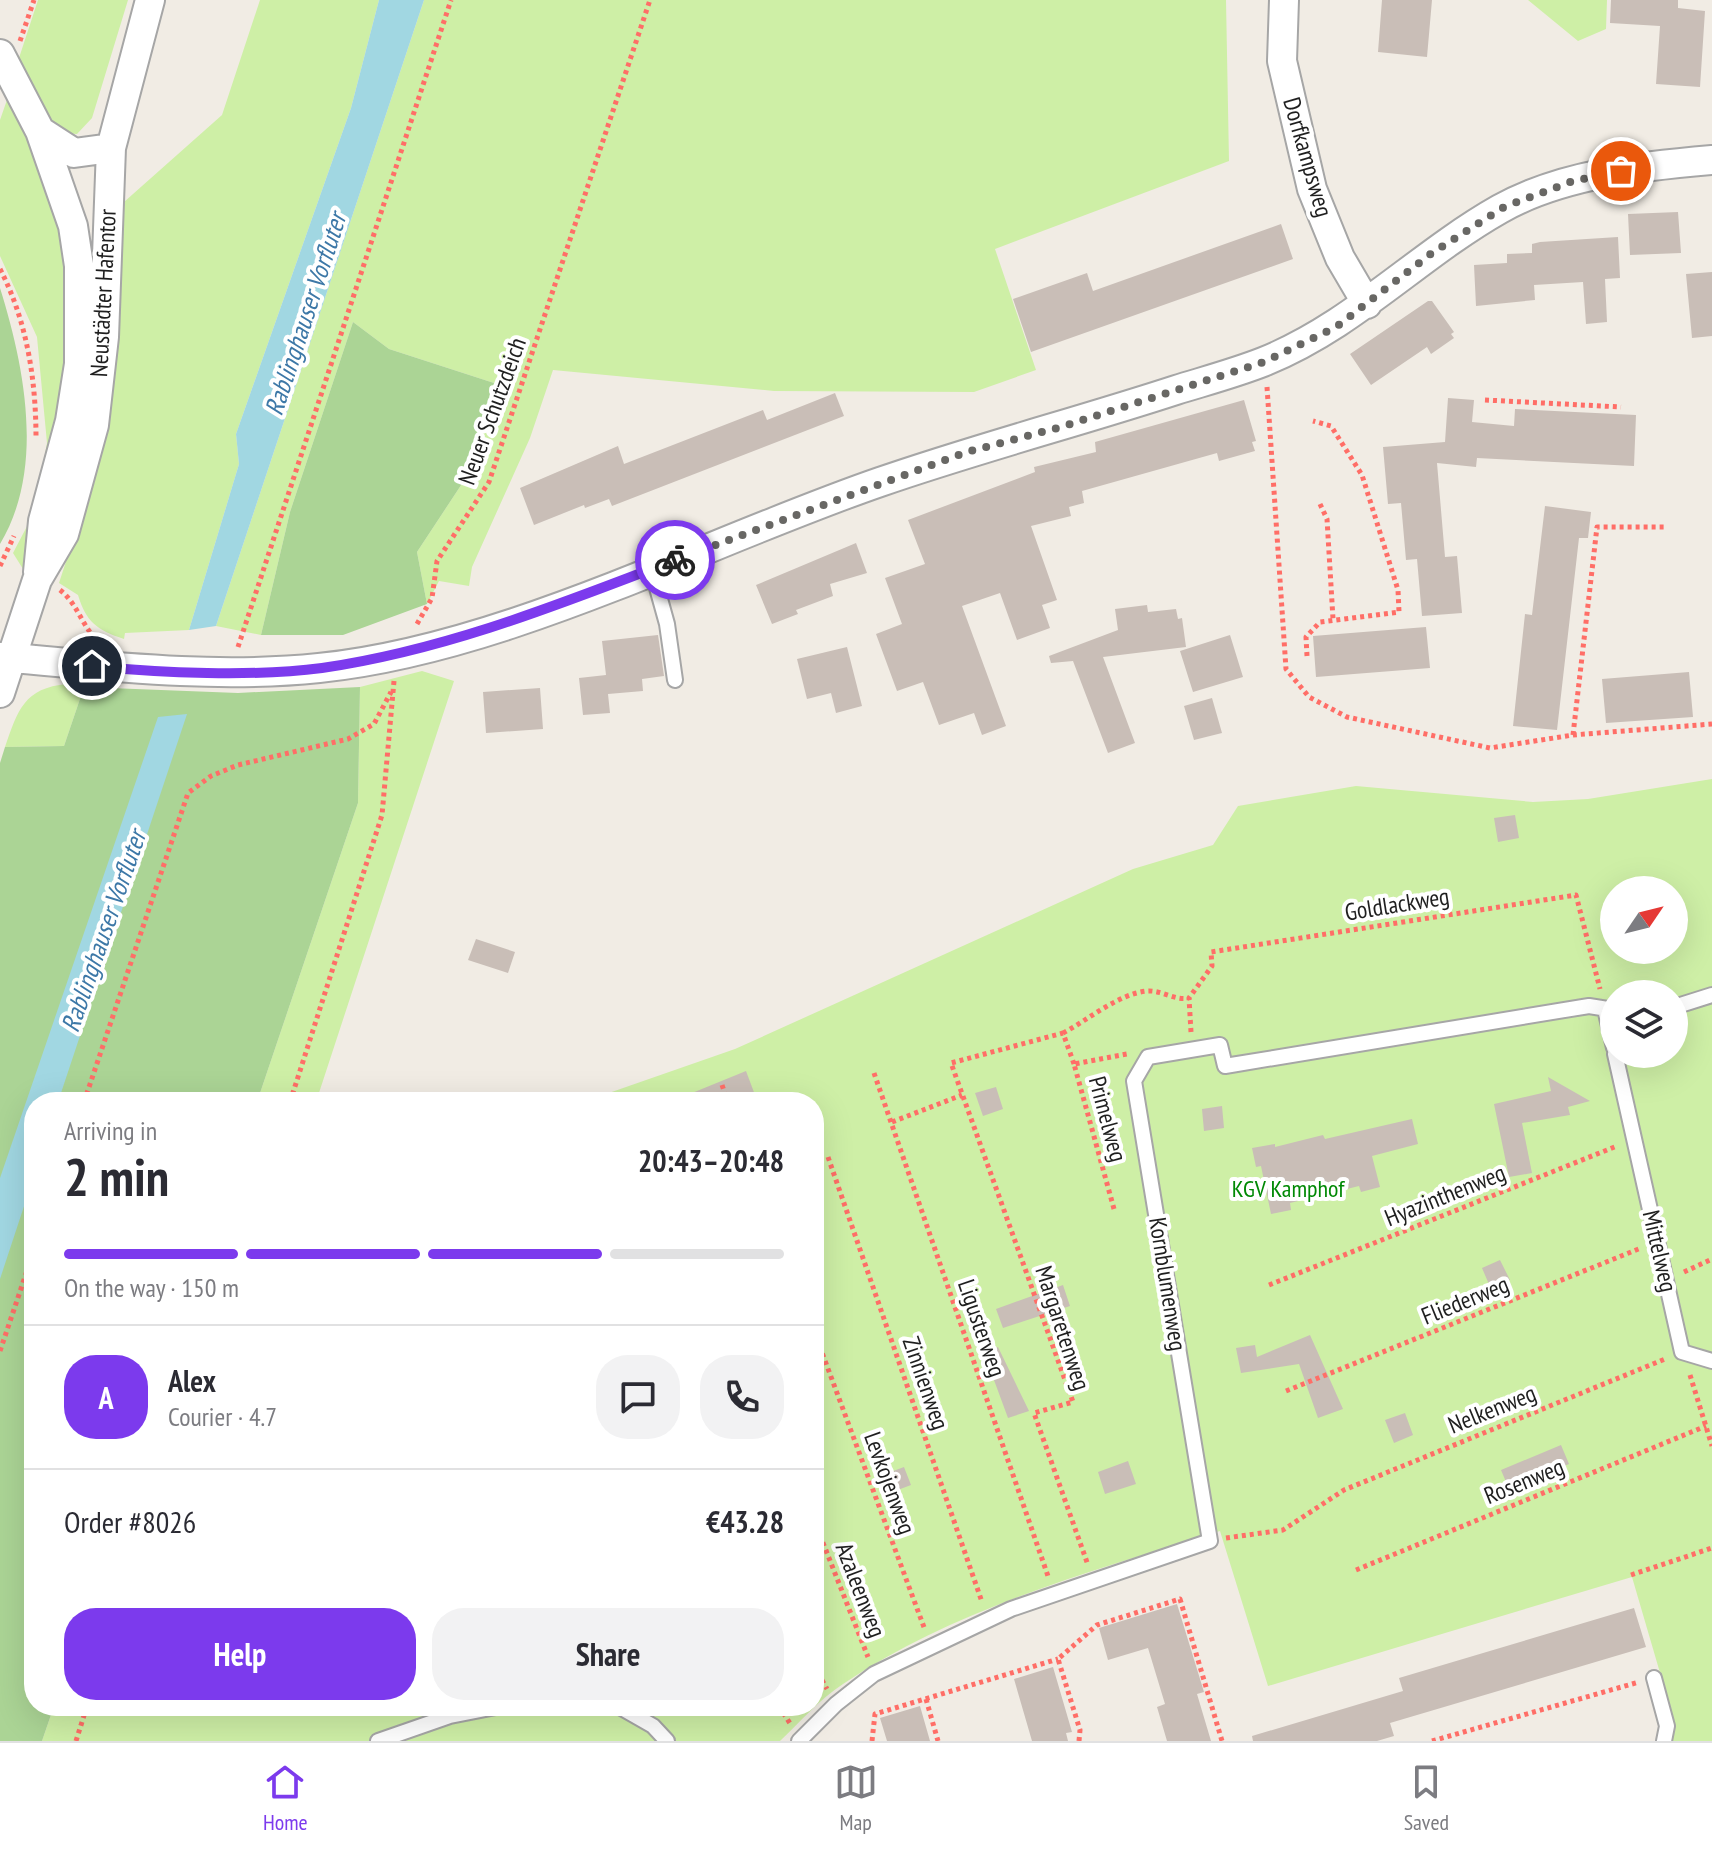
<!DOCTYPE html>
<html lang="en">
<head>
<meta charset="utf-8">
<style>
	body { margin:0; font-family:"PT Sans Narrow",sans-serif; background:#f2f2f3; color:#2b2b33; height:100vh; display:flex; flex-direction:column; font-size:30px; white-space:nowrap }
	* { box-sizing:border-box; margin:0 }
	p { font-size:26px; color:#7c7c81 }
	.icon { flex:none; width:44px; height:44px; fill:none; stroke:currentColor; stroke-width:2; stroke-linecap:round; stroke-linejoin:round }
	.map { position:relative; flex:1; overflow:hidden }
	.side { position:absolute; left:24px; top:1092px; width:800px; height:624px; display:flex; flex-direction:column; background:#fff; border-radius:32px; box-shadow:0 8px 32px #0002 }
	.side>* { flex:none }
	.needle { width:52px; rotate:55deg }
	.buttons { position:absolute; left:1600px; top:876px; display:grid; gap:16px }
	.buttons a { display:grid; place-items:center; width:88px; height:88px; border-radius:50%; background:#fff; box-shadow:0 8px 32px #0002; font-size:40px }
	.pin { position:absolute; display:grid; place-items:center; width:68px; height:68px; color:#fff; margin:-34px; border:4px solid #fff; border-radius:50%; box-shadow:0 2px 8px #0007 }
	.courier { position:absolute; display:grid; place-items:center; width:80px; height:80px; margin:-40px; border:6px solid #7c3aed; border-radius:50%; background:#fff; color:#222; box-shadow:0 2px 10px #0007 }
	.headline em { font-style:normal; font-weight:700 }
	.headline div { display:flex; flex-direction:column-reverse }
	.headline { display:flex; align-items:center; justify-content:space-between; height:136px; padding:0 40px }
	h1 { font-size:52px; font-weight:700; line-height:60px }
	.bar { display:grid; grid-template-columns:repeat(4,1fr); gap:12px 8px; align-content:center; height:96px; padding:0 40px }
	.bar i { height:10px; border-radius:6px; background:#e1e1e2 }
	.bar .on { background:#7c3aed }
	.bar p { grid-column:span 4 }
	.line { display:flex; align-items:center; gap:20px; padding:0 40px; border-top:2px solid #e1e1e2 }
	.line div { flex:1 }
	.round { display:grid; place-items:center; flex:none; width:84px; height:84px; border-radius:32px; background:#f2f2f3 }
	.button { display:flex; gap:16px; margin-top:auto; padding:16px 40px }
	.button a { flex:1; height:92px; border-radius:32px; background:#7c3aed; color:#fff; font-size:32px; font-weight:700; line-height:92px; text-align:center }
	.button a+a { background:#f2f2f3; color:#2b2b33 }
	.dock { display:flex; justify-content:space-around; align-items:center; height:112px; border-top:2px solid #e1e1e2; background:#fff; font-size:22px; color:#7c7c81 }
	.dock a { display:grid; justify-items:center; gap:4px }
	.dock .on { color:#7c3aed }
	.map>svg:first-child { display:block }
	.grass { fill:#ceefa6; fill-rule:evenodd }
	.forest { fill:#abd495 }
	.water { fill:#a1d7e2 }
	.building { fill:#c9beb7 }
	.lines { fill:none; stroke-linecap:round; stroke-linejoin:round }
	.lane-casing { stroke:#a6a6a6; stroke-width:18 }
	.street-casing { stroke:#a6a6a6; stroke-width:32 }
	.path { stroke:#ff6e67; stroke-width:5; stroke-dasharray:4 4; stroke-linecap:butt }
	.lane { stroke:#fff; stroke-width:14 }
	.street { stroke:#fff; stroke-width:28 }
	.done { stroke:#686764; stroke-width:8; stroke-dasharray:0 14.4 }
	.route { stroke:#7c3aed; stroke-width:10 }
	.labels { text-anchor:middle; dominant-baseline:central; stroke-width:8; stroke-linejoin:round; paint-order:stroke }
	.street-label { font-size:24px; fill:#1f1f1f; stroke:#fff }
	.park-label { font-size:24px; fill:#018905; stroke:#fff }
	.water-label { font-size:26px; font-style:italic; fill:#3d78a7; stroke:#fff }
</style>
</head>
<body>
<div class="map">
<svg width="1712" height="1741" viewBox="0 0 1712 1741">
	<rect width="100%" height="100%" fill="#f1ece4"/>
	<!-- grass -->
	<path class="grass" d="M38,0H128L92,118L77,134C46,135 31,81 19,58Z
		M260,0H379L351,108L236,434L239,464L189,630L125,633L124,639C97,630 86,622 78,595L59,583L87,497L121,211L124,202L222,115Z
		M424,0H1226L1229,161L995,249L1036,370L974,392L774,391L553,370L530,438L472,567L469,586L439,581L427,604L417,552L475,464L494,383L389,349L353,322L290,512L261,635L216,626Z
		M1528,0H1607L1606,29L1578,41Z
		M8,97L44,166L64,216L73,301L60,432L23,569L13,553L35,511L47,443L37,337L0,256V120Z
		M422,671L454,681L316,1102H257L358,803L360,687Z
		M67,684L84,687L64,746L5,747C18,710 24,688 67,684Z
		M1712,779V1741H1669L1670,1707L1632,1577L1268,1686L1220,1531C1092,1571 956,1608 843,1684C820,1699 800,1722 780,1741H42L54,1706H814V1102H583L735,1049L1133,869L1213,845L1238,806L1356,786L1533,802L1588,799ZM1614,890H1674V950H1614ZM1614,994H1674V1054H1614Z"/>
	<!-- forest -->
	<path class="forest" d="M0,288C25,368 45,469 0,544Z
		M353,322L389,349L494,383L475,464L417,552L427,604L343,635H261L290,512Z
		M84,687L238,693L360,687L358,803L257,1102H34V1706H54L42,1741H0V763L5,747L64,746Z"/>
	<!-- water -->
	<path class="water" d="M379,0H424L216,626L189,630L239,464L236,434L351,108Z
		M187,714L58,1102H34V1176L0,1279V1178L158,717Z"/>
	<!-- building -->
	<path class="building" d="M1382,0H1432L1427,57L1378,52Z
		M1611,0H1678V8L1705,11L1700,87L1656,84L1660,26L1610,23Z
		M1678,212L1681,253L1630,255L1628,214Z
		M1281,224L1293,259L1031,352L1013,299L1087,273L1093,291Z
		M1618,237L1620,278L1605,279L1607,322L1586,324L1583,282L1534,285L1535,300L1476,306L1474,265L1507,263V254L1532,253V244L1540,242Z
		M1712,272V336L1692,338L1686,274Z
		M1428,301H1432L1454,332L1451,334L1454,338L1431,354L1427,347L1371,385L1350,354Z
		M835,393L844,416L612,506L609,499L585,508L584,505L534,525L520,488L618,446L624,464L763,410L767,420Z
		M1448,398L1474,400L1472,422L1514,426L1515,409L1636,415L1634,466L1477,458L1476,467L1437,463L1445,557L1457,556L1462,613L1422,616L1417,559L1406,560L1401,503L1388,504L1383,447L1445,442Z
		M1244,400L1256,441L1252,442L1255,451L1219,461L1217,453L1082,491L1084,503L1069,507L1071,516L1031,526L1057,600L1042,605L1050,628L1017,640L1000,593L962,606L1006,726L982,735L974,713L939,725L923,682L897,691L876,634L902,624L885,578L925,564L908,520L1035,472L1034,467L1096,452L1095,442Z
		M1545,506L1591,512L1588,538H1579L1557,730L1513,726L1525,614L1532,615Z
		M856,543L867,573L830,584L833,596L796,610L798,614L772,624L756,585Z
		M1147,605L1148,612L1176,609L1178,619L1182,618L1186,647L1103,657L1135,743L1108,753L1073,661L1051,663L1049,656L1118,630L1115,609Z
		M1426,627L1430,668L1316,677L1313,636Z
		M658,635L664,676L642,679L643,691L608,694L610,713L583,715L579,678L606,675L602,641Z
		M1230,635L1243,677L1193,692L1180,651Z
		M847,647L862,706L836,713L831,693L807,699L797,659Z
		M1689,672L1693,717L1606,723L1602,679Z
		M540,688L543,729L486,733L483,692Z
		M1212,698L1222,733L1194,740L1184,706Z
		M1515,815L1519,838L1498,842L1494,818Z
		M476,939L515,952L508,973L468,960Z
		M746,1071L755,1095L736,1102H670Z
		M1548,1077L1590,1101L1568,1107L1570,1115L1522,1123L1532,1173L1509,1177L1494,1104L1551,1091Z
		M996,1087L1003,1109L983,1116L975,1093Z
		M1222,1106L1224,1128L1204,1131L1202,1109Z
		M1412,1119L1418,1144L1372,1156L1380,1187L1361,1192L1359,1186L1290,1203L1291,1210L1271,1214L1261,1166L1256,1167L1252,1148L1275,1144V1147L1323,1135L1325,1139Z
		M1500,1260L1510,1280L1491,1289L1482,1268Z
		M1063,1285L1070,1306L1003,1328L996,1309Z
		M1310,1335L1343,1409L1318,1418L1299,1364L1241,1373L1236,1348L1255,1345L1257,1357Z
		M998,1347L1029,1411L1008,1418L984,1353Z
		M1405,1413L1413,1435L1394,1443L1385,1420Z
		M1561,1445L1569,1464L1509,1489L1501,1470Z
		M1128,1461L1136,1484L1105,1494L1098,1472Z
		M904,1467L911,1485L887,1494L880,1476Z
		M1177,1604L1204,1692L1197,1694L1211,1741H1167L1157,1707L1165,1704L1148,1648L1108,1660L1099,1628Z
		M1634,1608L1646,1647L1390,1723L1394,1736L1377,1741H1253L1252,1736L1403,1691L1399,1678Z
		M1053,1667L1072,1732L1066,1733L1068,1741H1032L1014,1679Z
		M920,1706L930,1741H887L880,1718Z"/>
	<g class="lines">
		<!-- lane casing -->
		<g class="lane-casing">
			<path id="lane" d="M652,570L667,624L675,680
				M1674,1007L1712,995
				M1605,1009L1614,1048
				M1615,1054L1682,1352L1712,1361
				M1654,1678L1667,1726L1664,1741
				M618,1706L653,1726L667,1741
				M378,1741L450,1716L501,1706
				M799,1741L836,1704L874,1674L1011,1609L1210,1541L1134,1081L1148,1057L1220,1045L1225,1066L1589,1006L1614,1010"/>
		</g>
		<!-- street casing -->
		<g class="street-casing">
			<path id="street" d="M1284,0L1282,61L1312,189L1340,258L1367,304
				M0,54L40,131L73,226L79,266V364L70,421L43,521L38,572
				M40,131L74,153L111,148
				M0,657C105,666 213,679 319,668C505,649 703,543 880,482C978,448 1078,422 1176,390C1205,381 1235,373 1263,362C1353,326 1417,256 1500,209C1562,174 1642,166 1712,160
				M0,693L37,580L64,534L94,425L104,337L111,148L150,0"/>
		</g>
		<!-- path -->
		<path class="path" d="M20,41L34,0
			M0,269C27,321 36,380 36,438
			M1267,387L1286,669L1309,697L1347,717L1490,748L1573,735L1712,724
			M1485,400L1621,407
			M1320,504L1327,519L1333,619
			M0,566L14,536
			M60,590C77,603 81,624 96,639
			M417,624L432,598L437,561L489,482L650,0
			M238,647L451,0
			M1307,656L1306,637L1320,622L1399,612L1398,590L1362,475L1331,426L1313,421
			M1573,735L1597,527H1666
			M1191,1032L1189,998L1212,966L1211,952L1576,895L1600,989
			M1063,1033C1088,1020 1118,994 1147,991C1162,990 1175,1001 1189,998
			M1074,1064L1063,1033L951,1063L1073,1402L1034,1413L1088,1565
			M874,1073L1049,1579
			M722,1085L728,1102
			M84,1102L188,793L211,776L238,765L348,739L374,724L391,692
			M290,1102L382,815L394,681
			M892,1122L962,1095
			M828,1157L982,1602
			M1114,1209L1074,1064L1127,1054
			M1684,1272L1712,1259
			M1269,1285L1617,1146
			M814,1331L925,1630
			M0,1351L34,1250
			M1690,1375L1712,1446
			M1286,1391L1641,1248
			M814,1520L868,1657
			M1226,1538L1283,1530L1344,1490L1665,1359
			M1356,1570L1706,1426
			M1631,1575L1712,1548
			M814,1666L827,1689
			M926,1699L938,1741
			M779,1706L791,1725
			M76,1741L87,1706
			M872,1741L875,1714L1058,1659
			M1079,1741L1080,1730L1058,1659L1097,1625L1180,1599L1222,1741
			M1432,1741L1639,1682"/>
		<!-- lane -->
		<use href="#lane" class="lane"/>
		<!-- street -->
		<use href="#street" class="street"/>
	</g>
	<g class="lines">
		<!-- done -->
		<path class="done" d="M675,560L967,452L1061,427L1264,362L1336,327L1432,253L1504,207L1573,181L1621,171"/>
		<!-- route -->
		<path class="route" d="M92,666C161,673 254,677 322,668C446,650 560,604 675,560"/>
	</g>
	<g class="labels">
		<!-- street labels -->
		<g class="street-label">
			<text transform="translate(1308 157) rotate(74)">Dorfkampsweg</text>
			<text transform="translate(103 293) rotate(-87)">Neustädter Hafentor</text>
			<text transform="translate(492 411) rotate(-70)">Neuer Schutzdeich</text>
			<text transform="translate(1397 904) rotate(-9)">Goldlackweg</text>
			<text transform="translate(1108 1119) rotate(75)">Primelweg</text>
			<text transform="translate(1445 1195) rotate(-22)">Hyazinthenweg</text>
			<text transform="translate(1660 1251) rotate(77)">Mittelweg</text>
			<text transform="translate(1168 1284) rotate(81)">Kornblumenweg</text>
			<text transform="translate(1465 1300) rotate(-22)">Fliederweg</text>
			<text transform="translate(982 1328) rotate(71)">Ligusterweg</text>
			<text transform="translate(1063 1328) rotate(72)">Margaretenweg</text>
			<text transform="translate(926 1383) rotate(71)">Zinnienweg</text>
			<text transform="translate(1492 1409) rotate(-22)">Nelkenweg</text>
			<text transform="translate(1524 1481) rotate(-22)">Rosenweg</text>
			<text transform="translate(890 1483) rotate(70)">Levkojenweg</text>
			<text transform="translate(861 1590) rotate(69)">Azaleenweg</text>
		</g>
		<!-- park labels -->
		<g class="park-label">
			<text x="1288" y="1188">KGV Kamphof</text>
		</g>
		<!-- water labels -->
		<g class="water-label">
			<text transform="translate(305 314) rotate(-72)">Rablinghauser Vorfluter</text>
			<text transform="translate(103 931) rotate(-71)">Rablinghauser Vorfluter</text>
		</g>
	</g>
</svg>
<div class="buttons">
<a><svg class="needle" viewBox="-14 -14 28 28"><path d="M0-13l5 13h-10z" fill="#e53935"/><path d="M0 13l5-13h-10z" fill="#7c7c81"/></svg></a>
<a><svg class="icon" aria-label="layers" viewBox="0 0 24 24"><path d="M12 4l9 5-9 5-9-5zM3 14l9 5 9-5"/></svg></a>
</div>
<div class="pin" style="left:1621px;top:171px;background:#ea580c"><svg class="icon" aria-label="bag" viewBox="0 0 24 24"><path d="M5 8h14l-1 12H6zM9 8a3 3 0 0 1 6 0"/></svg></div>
<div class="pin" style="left:92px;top:666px;background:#1f2937"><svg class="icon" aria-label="home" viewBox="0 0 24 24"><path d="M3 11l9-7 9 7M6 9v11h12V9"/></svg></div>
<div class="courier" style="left:675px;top:560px"><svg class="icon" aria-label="bike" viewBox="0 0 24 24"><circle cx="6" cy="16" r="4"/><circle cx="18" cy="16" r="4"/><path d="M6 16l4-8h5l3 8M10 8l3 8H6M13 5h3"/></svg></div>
<section class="side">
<div class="headline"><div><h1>2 min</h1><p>Arriving in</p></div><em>20:43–20:48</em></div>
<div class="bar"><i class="on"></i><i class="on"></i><i class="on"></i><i></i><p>On the way · 150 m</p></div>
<div class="line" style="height:144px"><b class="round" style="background:#7c3aed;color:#fff">A</b><div><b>Alex</b><p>Courier · 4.7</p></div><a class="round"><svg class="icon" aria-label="chat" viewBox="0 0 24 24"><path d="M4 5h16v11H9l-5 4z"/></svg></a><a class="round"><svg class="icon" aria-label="phone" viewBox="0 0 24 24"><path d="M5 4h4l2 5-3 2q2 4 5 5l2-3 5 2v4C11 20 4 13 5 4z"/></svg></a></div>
<div class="line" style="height:104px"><div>Order #8026</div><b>€43.28</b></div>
<div class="button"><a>Help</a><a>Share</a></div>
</section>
</div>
<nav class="dock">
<a class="on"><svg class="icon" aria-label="home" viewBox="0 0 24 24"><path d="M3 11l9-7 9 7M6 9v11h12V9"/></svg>Home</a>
<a><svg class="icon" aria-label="map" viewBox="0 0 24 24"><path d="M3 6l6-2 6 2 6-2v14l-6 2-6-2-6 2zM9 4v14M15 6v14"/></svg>Map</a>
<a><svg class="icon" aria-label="saved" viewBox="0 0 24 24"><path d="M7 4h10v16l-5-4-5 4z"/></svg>Saved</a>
</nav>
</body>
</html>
